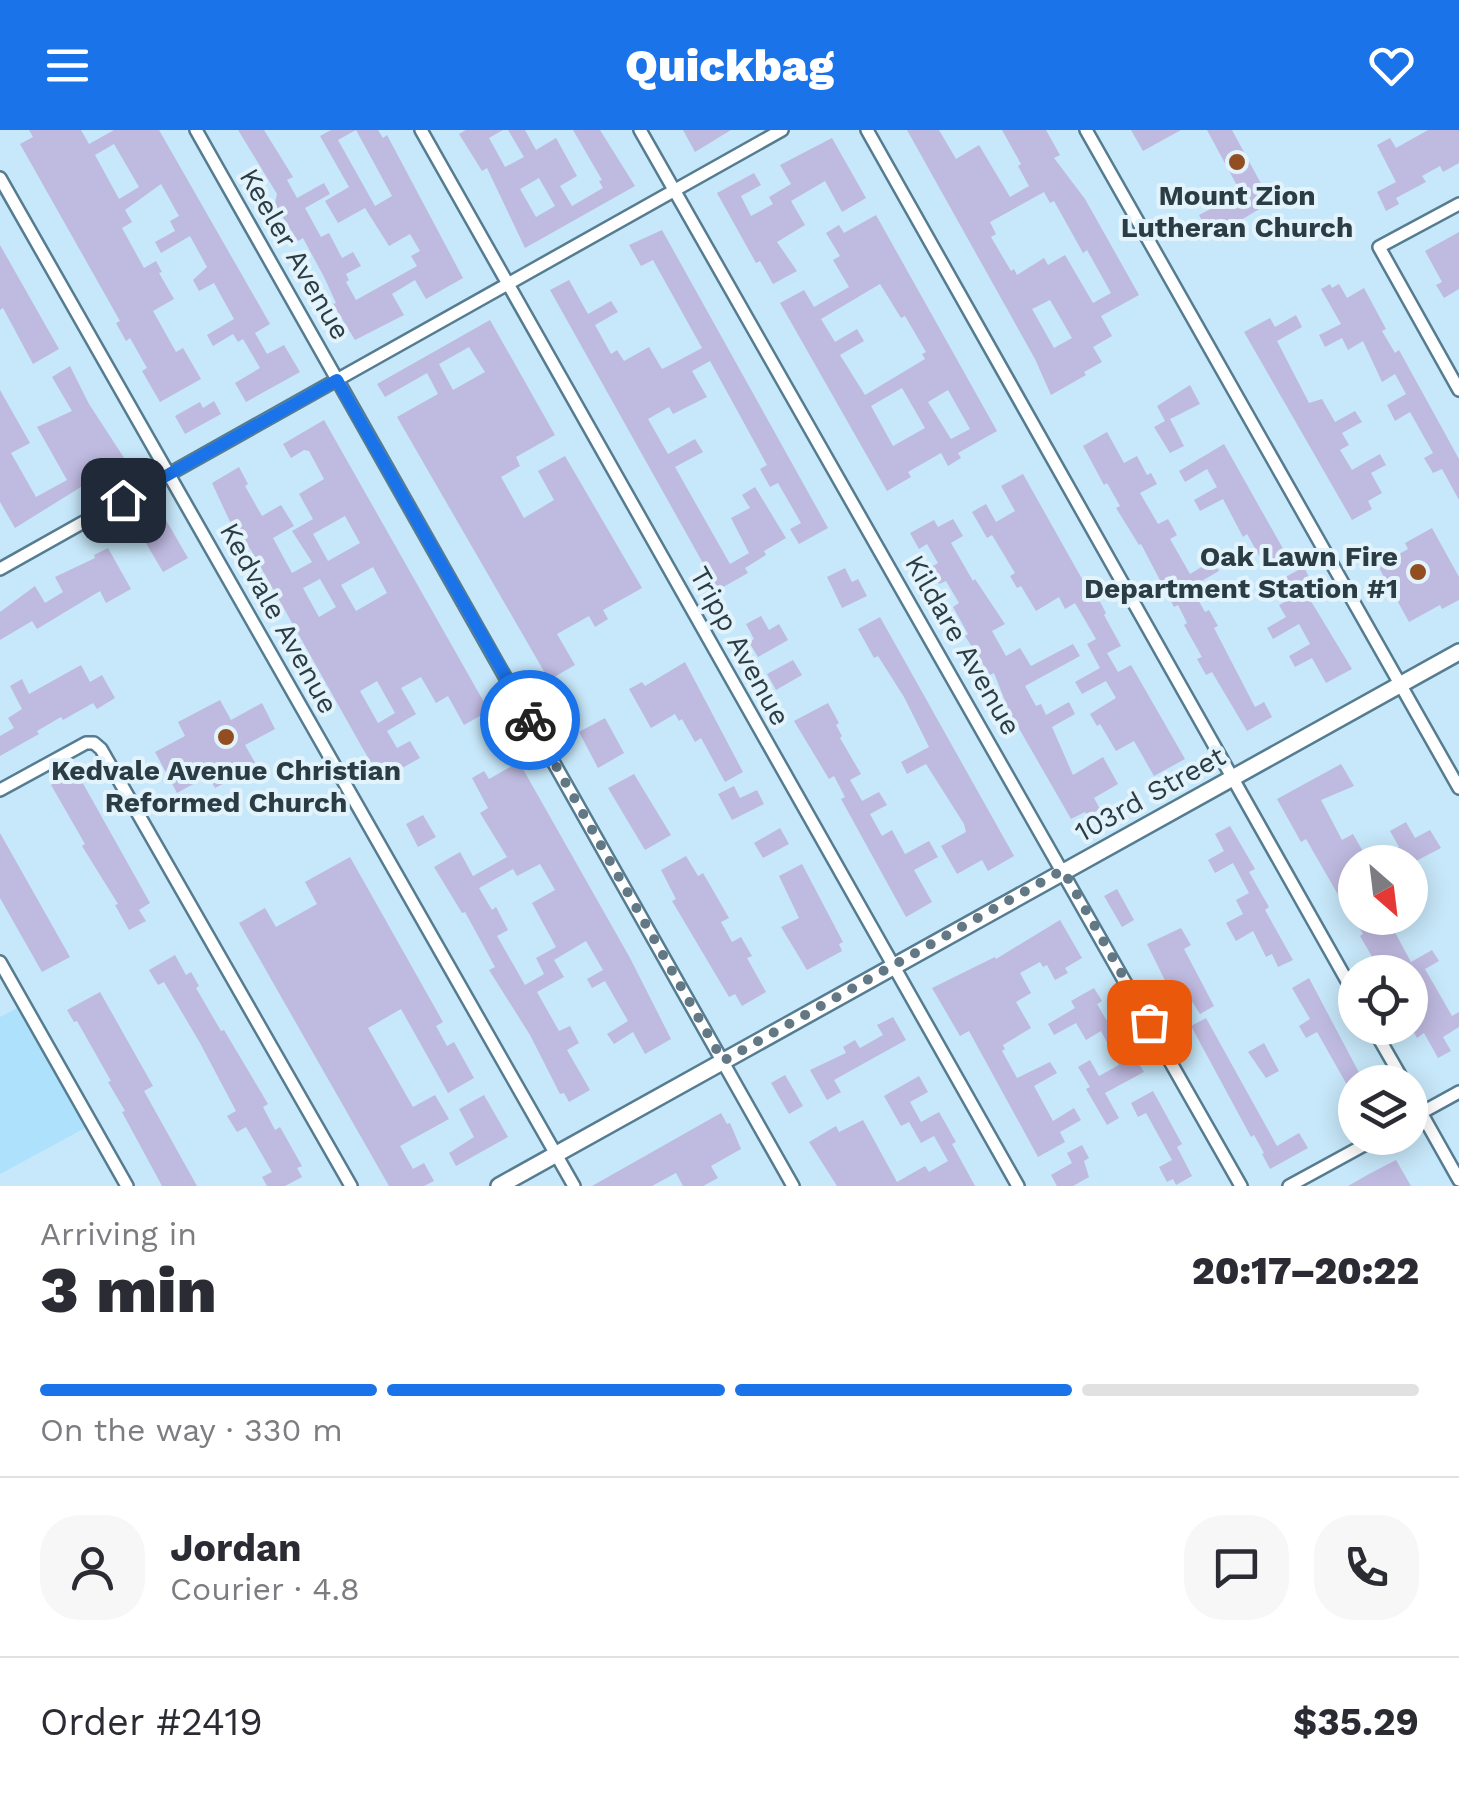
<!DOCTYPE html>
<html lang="en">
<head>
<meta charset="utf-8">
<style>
	body { margin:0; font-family:"Work Sans",sans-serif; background:#f7f7f7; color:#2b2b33; height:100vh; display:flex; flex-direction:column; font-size:38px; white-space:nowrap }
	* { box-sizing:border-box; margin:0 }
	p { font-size:32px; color:#7c7c81 }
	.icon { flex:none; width:55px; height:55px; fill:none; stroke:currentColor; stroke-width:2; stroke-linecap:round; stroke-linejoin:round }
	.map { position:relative; height:1056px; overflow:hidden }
	.panel { display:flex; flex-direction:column; background:#fff; flex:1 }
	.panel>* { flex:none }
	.needle { width:65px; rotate:152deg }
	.tools { position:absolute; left:1338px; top:715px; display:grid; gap:20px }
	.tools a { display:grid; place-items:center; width:90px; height:90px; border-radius:50%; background:#fff; box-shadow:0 5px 25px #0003; font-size:50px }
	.pin { position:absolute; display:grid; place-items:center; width:85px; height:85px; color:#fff; margin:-42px; border-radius:20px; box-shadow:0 5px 15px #0006 }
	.courier { position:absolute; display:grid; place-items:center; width:100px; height:100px; margin:-50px; border:8px solid #1a73e8; border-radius:50%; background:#fff; color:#222; box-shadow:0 2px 12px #0007 }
	.headline em { font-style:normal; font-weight:800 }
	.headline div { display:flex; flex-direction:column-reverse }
	.headline { display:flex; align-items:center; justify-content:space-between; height:170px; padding:0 40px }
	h1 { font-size:65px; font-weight:800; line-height:75px }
	.bar { display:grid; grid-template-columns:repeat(4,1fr); gap:15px 10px; align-content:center; height:120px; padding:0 40px }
	.bar i { height:12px; border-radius:8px; background:#e1e1e2 }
	.bar .on { background:#1a73e8 }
	.bar p { grid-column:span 4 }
	.line { display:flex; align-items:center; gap:25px; padding:0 40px; border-top:2px solid #e1e1e2 }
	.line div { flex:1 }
	.round { display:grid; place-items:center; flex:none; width:105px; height:105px; border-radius:40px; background:#f7f7f7 }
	header { display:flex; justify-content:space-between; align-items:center; height:130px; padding:0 40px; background:#1a73e8; color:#fff; font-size:45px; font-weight:800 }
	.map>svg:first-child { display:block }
	.built { fill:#aee1fb }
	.building { fill:#bfbae0; fill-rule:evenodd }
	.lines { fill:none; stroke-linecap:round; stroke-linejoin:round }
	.minor-casing { stroke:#557c90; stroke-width:16 }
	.secondary-casing { stroke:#557c90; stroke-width:20 }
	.minor { stroke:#fff; stroke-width:11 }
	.secondary { stroke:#fff; stroke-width:15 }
	.done { stroke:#627884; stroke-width:10; stroke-dasharray:0 18 }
	.route { stroke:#1a73e8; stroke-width:12 }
	.poi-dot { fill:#924d21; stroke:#e2f3fb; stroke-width:4 }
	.labels { text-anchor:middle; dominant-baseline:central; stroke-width:8; stroke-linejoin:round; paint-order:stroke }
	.poi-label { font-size:28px; font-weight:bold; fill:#2b3c45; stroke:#e2f3fb }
	.street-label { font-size:28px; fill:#2b3c45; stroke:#e2f3fb }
</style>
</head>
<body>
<header><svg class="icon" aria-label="menu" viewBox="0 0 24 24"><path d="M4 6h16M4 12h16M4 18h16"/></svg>Quickbag<svg class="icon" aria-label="heart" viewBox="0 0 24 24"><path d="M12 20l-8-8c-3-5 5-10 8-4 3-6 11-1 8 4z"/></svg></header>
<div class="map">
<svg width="1459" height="1056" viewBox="0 0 1459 1056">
	<rect width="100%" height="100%" fill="#c7e8fa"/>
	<!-- built -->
	<path class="built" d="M17,878L85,998L0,1044V887Z"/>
	<!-- building -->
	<path class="building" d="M29,0H81L89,14L114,0H159L270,194L255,203L267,224L284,215L300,242L246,272L235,253L260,238L243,209L238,212L233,204L213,216L207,205L234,189L214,153L199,161L193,150L207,137L190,106L161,123L155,112L175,101L170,91L179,86L161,54L125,80L132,92L122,98L144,138L156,131L162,142L159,143L174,169L153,181L176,222L183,218L201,249L160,272L142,241L147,238L130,208L126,211L116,193L120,191L20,14L33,7ZM114,14L139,57L119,69L95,25Z
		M238,0H264L293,47L287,50L297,68L324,53L330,64L305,78L321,107L329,103L342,128L353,122L361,136L346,144L349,150L346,152L356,170L417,136L411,126L420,121L410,104L389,116L365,78L338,93L325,71L349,57L320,6L331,0H356L338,10L375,76L392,66L356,0H378L383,8L387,5L463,148L426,169L415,150L392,164L404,185L355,210L333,174L336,173L324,147L303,108L298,111L282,86L275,73L277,64Z
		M466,0H503L489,8L505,37L524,27L508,0H525L536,20L556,8L577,46L560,56L572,76L603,58L599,51L602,50L573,0H600L635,56L525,118L487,38L482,41L459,4ZM539,48L555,76L536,87L520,59Z
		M683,0H731L695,22Z
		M907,0H939L956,29L979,15L1010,67L1029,56L1018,36L1021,34L1002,0H1046L1060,25L1054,28L1085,69L1139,165L1101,186L1112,206L1093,217L1102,232L1084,242L1086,245L1051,265L1035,229ZM1044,62L1050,73L1054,71L1083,123L1087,120L1111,163L1093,173L1065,125L1048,135L1044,128L1017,145L1014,139L1011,141L991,107L996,104L990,92ZM1050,170L1072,208L1054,218L1032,179Z
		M1131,0H1181L1143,21Z
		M1207,0H1232L1271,72L1211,108L1199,85L1241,63Z
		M1428,0H1459V33L1443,42L1440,36L1422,46L1426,52L1396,68L1399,74L1386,81L1377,62L1396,52L1377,15L1390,8L1396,18Z
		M832,8L866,68L842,82L825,51L791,71L805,95L777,112L797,141L773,154L760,131L756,133L717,63L754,43L761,55L741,66L751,86L773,74L769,67L791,54L780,35Z
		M876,85L997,301L958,323L961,328L948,336L941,323L908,342L911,347L887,361L780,173L804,160L814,177L849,157L833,130L840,126L826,103L839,95L844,103ZM880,154L901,188L905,186L926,222L922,224L925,229L865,265L840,225L864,211L857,199L835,212L821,189ZM902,258L925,298L893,316L871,276ZM948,260L970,299L951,309L928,272Z
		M662,100L828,398L799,414L790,399L801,393L778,353L770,357L760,339L767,335L710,231L692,241L707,267L673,284L669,277L648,289L668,324L695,309L703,322L675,337L730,434L749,423L731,388L750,378L742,365L755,357L786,408L764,421L766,425L745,438L748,443L718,460L550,160L569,150L588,184L611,171L618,182L595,195L611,224L617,220L624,231L649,217L662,239L672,234L702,218L653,130L641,136L629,115Z
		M1459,102V159L1444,168L1436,155L1442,152L1425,121Z
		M0,115L59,219L33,234L3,178L0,180Z
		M1330,154L1332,158L1339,154L1347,168L1364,158L1386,199L1382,201L1395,223L1399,220L1459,329V370L1442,339L1433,343L1424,328L1433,323L1410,282L1395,291L1387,275L1406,264L1395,244L1382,252L1363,211L1348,220L1342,208L1325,217L1319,205L1341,194L1321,159Z
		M1296,185L1302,197L1277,211L1309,273L1322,269L1335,292L1355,281L1362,292L1342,303L1349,315L1340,320L1352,340L1380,324L1386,335L1371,343L1382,363L1368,371L1372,379L1352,390L1244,202L1270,188L1275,197Z
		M490,190L555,305L516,327L520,336L501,347L524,388L554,370L538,341L565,326L642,458L603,480L608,489L595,497L589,486L557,504L575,535L549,550L397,287L438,264L427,243L385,267L377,254ZM469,217L485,242L453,260L439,234Z
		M70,236L89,274L130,337L101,353L97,347L15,398L0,372V260L30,313L11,323L36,367L67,350L37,297L72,281L52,247Z
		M1190,255L1200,274L1170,289L1184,316L1170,323L1154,297L1165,291L1157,276Z
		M214,271L221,284L185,304L175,286L200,272L203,278Z
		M324,290L489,581L464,595L448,566L436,573L421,547L401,558L416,584L387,601L397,618L410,611L420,628L386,647L381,640L377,642L363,619L251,420L232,396L212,353L239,337L248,354L245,356L262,386L281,375L294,396L273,408L292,443L312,432L292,401L313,389L299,364L324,349L309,321L304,320L291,328L283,314ZM345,386L360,413L328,431L313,404ZM373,437L387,463L356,481L341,455ZM320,449L336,477L319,487L303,458ZM377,551L395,583L378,593L360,561Z
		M1107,302L1124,333L1137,326L1147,345L1151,343L1157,354L1140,363L1158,394L1168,389L1177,405L1170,409L1190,444L1213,430L1219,441L1191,457L1205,482L1209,480L1218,496L1214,498L1255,577L1264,572L1272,587L1247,601L1212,542L1206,545L1197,529L1202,527L1184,495L1187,493L1178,475L1174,477L1141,414L1139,415L1116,378L1120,376L1107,353L1104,355L1083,316Z
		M1224,314L1286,424L1265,436L1247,404L1243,407L1223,369L1200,381L1194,370L1217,357L1207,339L1185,352L1179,341Z
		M1023,344L1095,472L1099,470L1106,483L1104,485L1121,516L1107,523L1118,542L1131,535L1185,629L1154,646L1134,611L1116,621L1100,594L1097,596L1090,584L1116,568L1106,551L1082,564L1075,552L1100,538L1087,514L1096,509L1075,473L1065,479L1059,467L1036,481L1021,456L1017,458L1010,446L1015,443L992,405L987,408L972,382L986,374L996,392L1015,381L1001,356Z
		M163,385L188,428L163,442L140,403Z
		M953,389L963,406L951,413L973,451L975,449L1005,494L992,501L1006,526L1020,518L1031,536L1073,514L1080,526L1025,556L1036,576L1041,574L1046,585L1069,572L1075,584L1052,597L1073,645L1103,627L1118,654L1094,668L1100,679L1088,686L1085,682L1071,689L1009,581L994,543L990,545L965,506L968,504L953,477L959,473L946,451L939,454L930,438L938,433L927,414L919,419L910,403L934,390L938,397Z
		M1432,398L1459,447V470L1442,479L1440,475L1409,492L1378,436L1408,419L1405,413Z
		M108,418L131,459L106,473L100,461L37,499L32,491L0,510V482L35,456L45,473L63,462L55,447L95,428L94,425Z
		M1304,437L1312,453L1303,458L1352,539L1326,553L1312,528L1295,537L1289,526L1310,514L1299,494L1273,509L1267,498L1286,487L1279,475L1288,470L1278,451Z
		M845,438L852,452L858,449L867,466L842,478L827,447Z
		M761,486L769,500L779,494L788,510L758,527L749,512L754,509L746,494Z
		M880,487L1014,726L988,741L982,730L957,744L941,716L966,702L964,694L926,634L907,644L901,632L929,617L904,567L878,526L874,528L858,499Z
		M793,530L802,545L776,560L767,544Z
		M685,532L743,642L725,652L701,608L695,612L682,589L679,591L675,584L651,598L629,559L642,552L645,556Z
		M81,535L90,552L102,545L115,568L97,579L93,573L63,590L61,587L37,601L39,604L0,626V606L14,598L8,588L22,579L10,556L22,549L29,564Z
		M220,570L231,590L262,573L275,599L245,615L257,636L215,658L208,646L177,663L155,622L185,606L178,592Z
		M828,573L839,593L836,595L842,606L840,608L861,644L850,650L862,671L879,662L887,675L870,684L882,706L892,700L905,724L929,711L938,727L914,740L932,772L906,787L841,669L845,667L834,646L829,649L794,591Z
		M605,588L624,623L598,638L579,602Z
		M519,632L630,828L671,909L645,924L633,902L614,914L607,904L628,891L605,851L592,858L587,849L603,840L586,811L554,830L564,847L537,862L559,901L570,896L579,913L567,920L590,960L569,972L564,963L560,964L530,905L489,840L495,837L465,782L462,783L434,737L460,722L473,746L507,727L480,683L488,678L472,648L484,641L489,649ZM540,734L555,760L532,773L556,817L536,828L544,844L525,855L497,806L508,800L496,777L492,780L479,758L513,739L517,746Z
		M1341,634L1354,656L1321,670L1342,710L1353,704L1369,732L1399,717L1390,701L1406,692L1415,708L1430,700L1441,718L1414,732H1355V778L1348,782L1306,709L1301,712L1277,669Z
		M76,641L150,773L139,780L146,791L129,800L115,775L118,774L82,716L85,714L51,655Z
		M634,644L671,705L645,720L608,658Z
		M734,656L740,668L757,660L764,674L732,690L718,664Z
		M423,685L436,707L418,717L406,694Z
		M1230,696L1255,739L1249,742L1269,777L1265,780L1293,830L1278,837L1272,824L1266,827L1253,801L1236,811L1226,793L1243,784L1236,770L1249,763L1233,733L1215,743L1208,730L1224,721L1215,704Z
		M780,698L789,714L763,728L754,713Z
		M0,703L70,827L42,842L0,768Z
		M686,726L698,746L703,743L729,788L721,792L732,812L741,807L752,826L747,828L766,862L742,876L735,864L729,867L672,771L676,769L661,740Z
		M350,727L443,892L436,896L447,916L454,912L474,948L448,963L401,879L368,898L413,977L435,965L449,989L400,1016L413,1039L424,1033L434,1051L424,1056H389L239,793L265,778L276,797L317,774L305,752Z
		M802,734L843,812L839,814L842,821L807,840L781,797L799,788L779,746Z
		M1117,759L1134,790L1122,797L1104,766Z
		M1354,788H1409L1392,797L1411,832L1432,820L1439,831L1425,839L1452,886L1459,882V897L1443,907L1451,921L1438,928L1424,903L1417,908L1410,895L1414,890L1410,884V842H1381L1360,806L1363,804Z
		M1060,790L1082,828L1065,838L1068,843L1055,850L1047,835L1043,837L1040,832L1020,843L1031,863L1016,872L1031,898L1003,915L1005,919L1002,921L1017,948L1050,932L1057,943L1034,956L1053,991L1074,978L1081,990L1060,1002L1065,1012L1038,1027L969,901L960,906L932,858L995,827L996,829Z
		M1181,798L1191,815L1184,819L1214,876L1200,884L1191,870L1178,877L1147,814Z
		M175,825L186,845L191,842L199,856L196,858L221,901L224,900L268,974L263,977L275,1000L280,997L302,1036L297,1038L302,1047L285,1056H267L262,1047L272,1042L246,997L237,1002L227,986L236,981L200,913L164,852L158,855L149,840Z
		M1309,848L1364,952H1355V969L1317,902L1306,908L1299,896L1310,889L1292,858Z
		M1094,858L1102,871L1097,874L1114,903L1119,901L1144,942L1105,963L1119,988L1107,995L1086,959L1090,957L1078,937L1090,930L1099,946L1119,935L1101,901L1086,910L1076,893L1054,905L1048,894L1075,878L1071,871Z
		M100,862L153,956L144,961L197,1056H162L122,982L125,981L108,952L111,951L77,891L74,892L67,880Z
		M893,887L906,910L834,950L841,962L827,970L810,940L846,923L843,917L855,910L860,918L883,905L877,895Z
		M1206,888L1277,1016L1299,1003L1308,1018L1270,1039L1262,1024L1264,1023L1254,1005L1251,1007L1191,896Z
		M1264,913L1279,941L1266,948L1248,922Z
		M785,945L803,976L789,984L771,953Z
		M919,946L928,962L910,972L921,992L939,982L956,1012L952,1014L975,1056H837L809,1012L836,996L839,1002L863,990L897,1052L925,1036L929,1042L948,1031L934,1006L921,1013L909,992L901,996L884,966Z
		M1153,961L1182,1014L1177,1017L1192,1046L1176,1055L1173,1049L1167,1052L1159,1037L1172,1030L1146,983L1138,987L1131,973Z
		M484,965L508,1007L456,1036L449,1023L474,1007L459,979Z
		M721,983L727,994L730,993L741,1019L711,1036L718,1048L703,1056H683L676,1043L652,1056H592Z
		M1082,1015L1089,1028L1084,1031L1089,1047L1073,1056H1057L1051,1045L1072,1033L1067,1023Z
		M1396,1030L1411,1056H1348L1369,1044Z"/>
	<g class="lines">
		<!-- minor casing -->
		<g class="minor-casing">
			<path id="minor" d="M196,0L793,1056
				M421,0L1018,1056
				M640,0L1241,1056
				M867,0L1355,865
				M1086,0L1459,658
				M0,48L574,1056
				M1459,74L1379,117L1459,260
				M0,439L782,0
				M0,660L86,613H94L101,619L351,1056
				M0,832L127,1056
				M1373,898L1404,952
				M1410,963L1459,1050
				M1410,989L1459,962
				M1289,1056L1377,1008"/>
		</g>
		<!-- secondary casing -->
		<g class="secondary-casing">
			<path id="secondary" d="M499,1056L1459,522"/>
		</g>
		<!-- minor -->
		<use href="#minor" class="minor"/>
		<!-- secondary -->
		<use href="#secondary" class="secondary"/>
	</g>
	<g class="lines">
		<!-- done -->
		<path class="done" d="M530,590L723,931L1063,740L1149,892"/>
		<!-- route -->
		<path class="route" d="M123,370L337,250L530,590"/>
	</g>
	<!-- markers -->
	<g class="poi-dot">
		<circle cx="1237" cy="32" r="10"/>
		<circle cx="1418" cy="442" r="10"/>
		<circle cx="226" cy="607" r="10"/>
	</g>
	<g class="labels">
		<!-- poi labels -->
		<g class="poi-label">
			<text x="1237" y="65">Mount Zion<tspan x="1237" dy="32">Lutheran Church</tspan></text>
			<text x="1398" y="426" text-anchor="end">Oak Lawn Fire<tspan x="1398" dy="32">Department Station #1</tspan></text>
			<text x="226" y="640">Kedvale Avenue Christian<tspan x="226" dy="32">Reformed Church</tspan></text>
		</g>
		<!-- street labels -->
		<g class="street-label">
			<text transform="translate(295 124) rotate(60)">Keeler Avenue</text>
			<text transform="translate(279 488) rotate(61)">Kedvale Avenue</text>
			<text transform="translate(963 515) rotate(60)">Kildare Avenue</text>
			<text transform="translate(740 516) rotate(61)">Tripp Avenue</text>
			<text transform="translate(1150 664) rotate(-29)">103rd Street</text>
		</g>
	</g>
</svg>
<div class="tools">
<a><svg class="needle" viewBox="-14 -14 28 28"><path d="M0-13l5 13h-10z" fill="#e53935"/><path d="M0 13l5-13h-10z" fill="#7c7c81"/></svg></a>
<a><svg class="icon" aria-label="locate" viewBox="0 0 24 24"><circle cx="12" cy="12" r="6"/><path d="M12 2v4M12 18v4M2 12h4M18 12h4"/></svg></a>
<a><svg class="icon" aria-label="layers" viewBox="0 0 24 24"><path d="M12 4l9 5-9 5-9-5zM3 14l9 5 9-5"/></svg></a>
</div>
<div class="pin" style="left:1149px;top:892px;background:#ea580c"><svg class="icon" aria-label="bag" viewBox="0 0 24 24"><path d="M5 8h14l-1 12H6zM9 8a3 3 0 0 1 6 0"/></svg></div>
<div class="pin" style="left:123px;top:370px;background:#1f2937"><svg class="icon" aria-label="home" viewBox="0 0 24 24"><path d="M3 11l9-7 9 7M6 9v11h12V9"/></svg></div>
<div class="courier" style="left:530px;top:590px"><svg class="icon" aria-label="bike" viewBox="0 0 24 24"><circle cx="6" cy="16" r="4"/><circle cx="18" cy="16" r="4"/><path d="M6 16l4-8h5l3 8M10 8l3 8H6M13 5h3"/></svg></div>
</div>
<section class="panel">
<div class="headline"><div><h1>3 min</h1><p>Arriving in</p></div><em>20:17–20:22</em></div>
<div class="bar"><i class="on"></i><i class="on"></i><i class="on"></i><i></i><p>On the way · 330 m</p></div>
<div class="line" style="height:180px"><a class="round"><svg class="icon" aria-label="person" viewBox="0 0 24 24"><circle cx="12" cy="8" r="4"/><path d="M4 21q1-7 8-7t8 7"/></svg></a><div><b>Jordan</b><p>Courier · 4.8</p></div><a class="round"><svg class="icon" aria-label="chat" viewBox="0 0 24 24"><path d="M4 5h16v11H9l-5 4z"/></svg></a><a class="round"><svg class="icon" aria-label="phone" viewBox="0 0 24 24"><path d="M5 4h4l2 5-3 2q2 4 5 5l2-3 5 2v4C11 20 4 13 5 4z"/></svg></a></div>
<div class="line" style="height:130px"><div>Order #2419</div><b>$35.29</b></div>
</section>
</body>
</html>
